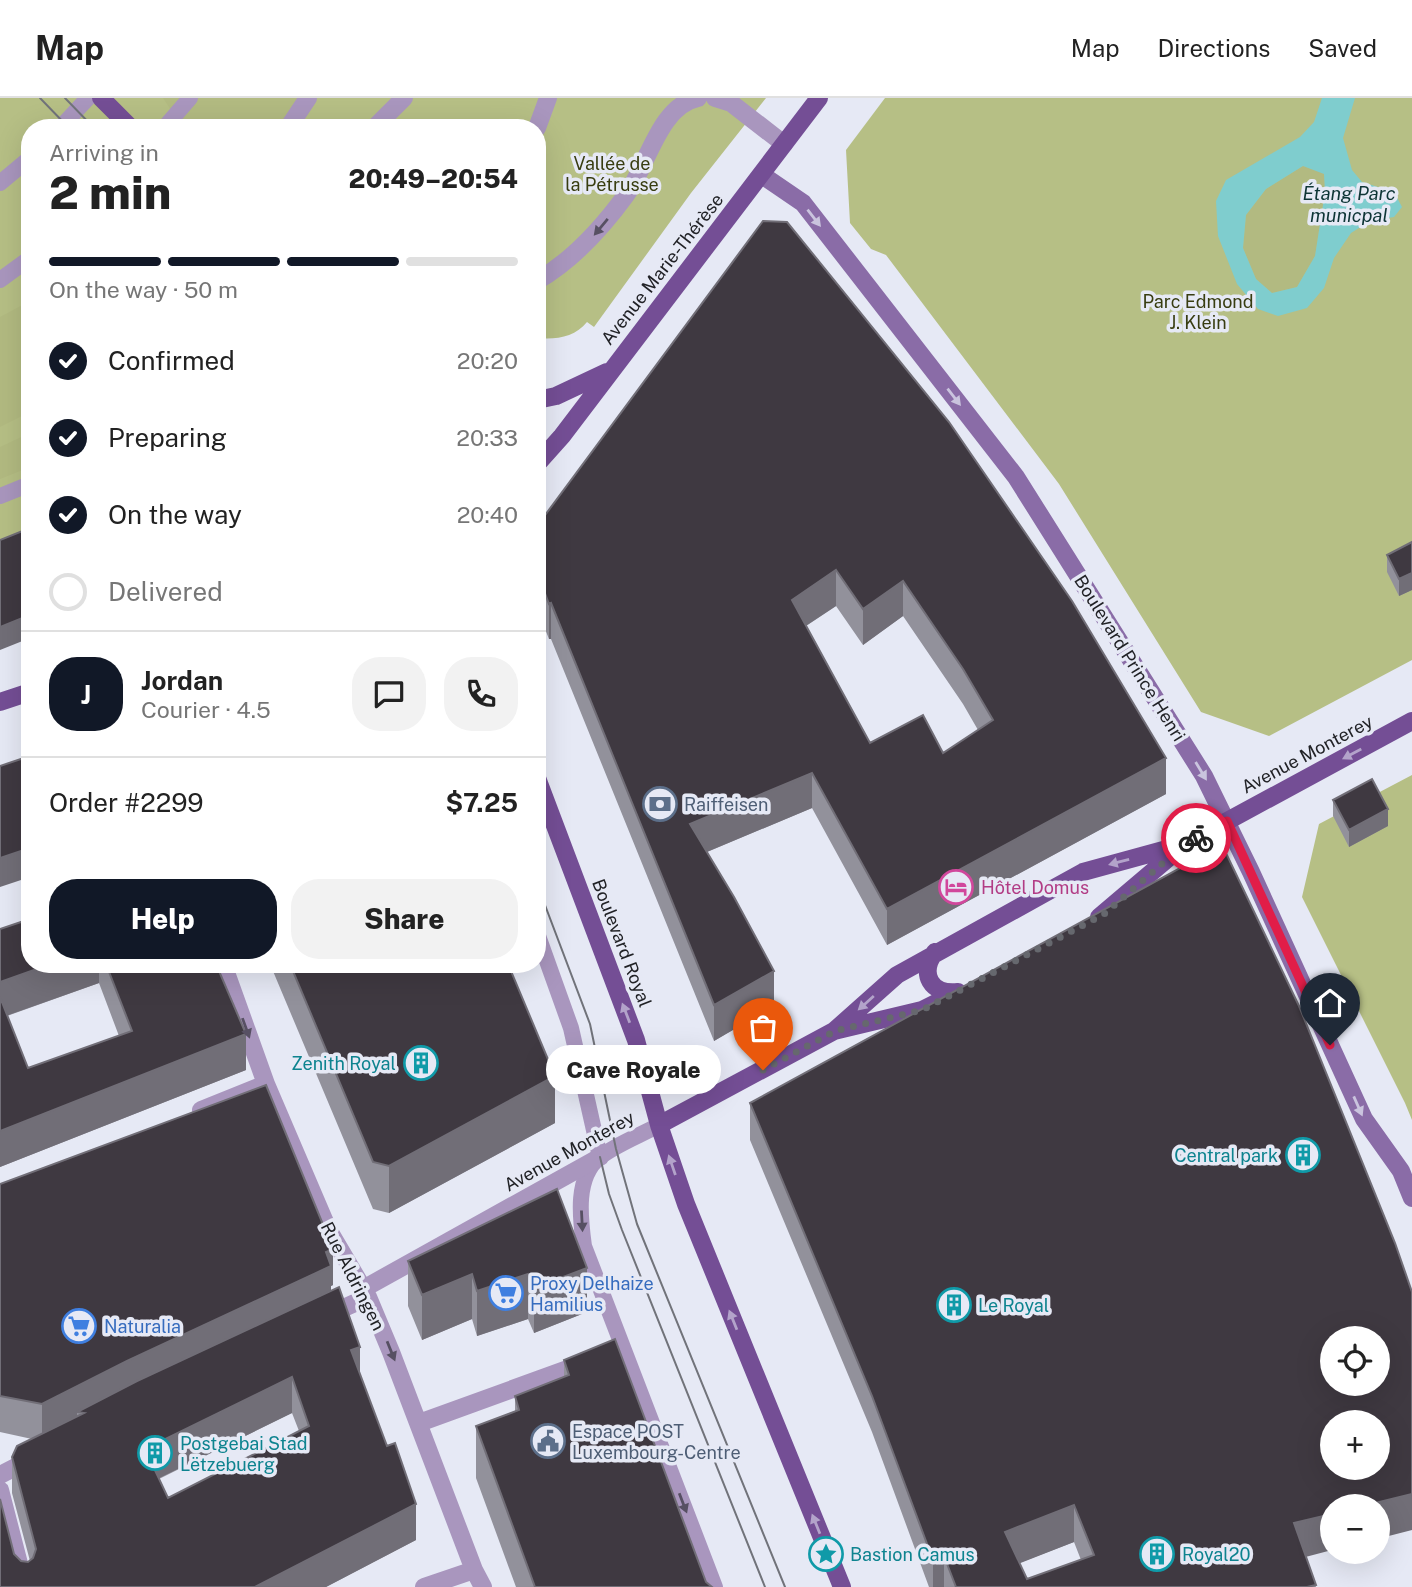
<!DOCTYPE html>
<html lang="en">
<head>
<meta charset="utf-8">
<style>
	body { margin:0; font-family:"Public Sans",sans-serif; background:#f2f2f2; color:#222; height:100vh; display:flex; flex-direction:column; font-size:26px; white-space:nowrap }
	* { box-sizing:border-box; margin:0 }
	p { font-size:23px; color:#767676 }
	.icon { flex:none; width:38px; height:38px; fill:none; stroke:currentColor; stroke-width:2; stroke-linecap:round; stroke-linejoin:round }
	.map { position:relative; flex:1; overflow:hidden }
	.side { position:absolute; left:21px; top:21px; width:525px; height:854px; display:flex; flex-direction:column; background:#fff; border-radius:28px; box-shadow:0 7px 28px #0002 }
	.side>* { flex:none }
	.fabs { position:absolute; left:1320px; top:1228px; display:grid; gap:14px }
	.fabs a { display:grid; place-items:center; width:70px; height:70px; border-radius:50%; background:#fff; box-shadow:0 7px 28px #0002; font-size:35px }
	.pin { position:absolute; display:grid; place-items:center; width:60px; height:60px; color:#fff; margin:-72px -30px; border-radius:50% 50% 50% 0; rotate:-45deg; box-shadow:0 0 7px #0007 }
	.pin .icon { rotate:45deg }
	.courier { position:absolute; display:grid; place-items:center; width:70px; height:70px; margin:-35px; border:5px solid #e11d48; border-radius:50%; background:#fff; color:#222; box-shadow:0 2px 9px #0007 }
	.bubble { position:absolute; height:49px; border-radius:24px; background:#fff; box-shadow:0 7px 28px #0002; font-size:23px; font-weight:800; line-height:49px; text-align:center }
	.headline em { font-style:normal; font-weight:800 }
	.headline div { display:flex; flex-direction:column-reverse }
	.headline { display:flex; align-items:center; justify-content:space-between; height:119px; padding:0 28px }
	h1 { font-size:46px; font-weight:800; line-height:52px }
	.bar { display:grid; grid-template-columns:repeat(4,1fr); gap:10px 7px; align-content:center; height:84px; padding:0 28px }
	.bar i { height:9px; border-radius:5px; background:#e0e0e0 }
	.bar .active { background:#111827 }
	.bar p { grid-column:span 4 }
	.line { display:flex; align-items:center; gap:18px; padding:0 28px; border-top:2px solid #e0e0e0 }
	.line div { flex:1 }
	.round { display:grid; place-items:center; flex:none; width:74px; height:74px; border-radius:28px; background:#f2f2f2 }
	ol { padding:0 28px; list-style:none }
	li { display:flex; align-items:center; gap:21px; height:77px }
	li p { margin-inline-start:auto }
	li .icon { padding:7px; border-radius:50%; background:#111827; color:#fff; stroke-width:4 }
	li:last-child { color:#767676 }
	li i { width:38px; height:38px; border:4px solid #e0e0e0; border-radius:50% }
	.cta { display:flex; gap:14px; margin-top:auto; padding:14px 28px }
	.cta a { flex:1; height:80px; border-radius:28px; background:#111827; color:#fff; font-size:28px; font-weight:800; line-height:80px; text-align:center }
	.cta a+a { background:#f2f2f2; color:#222 }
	header { display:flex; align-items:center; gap:42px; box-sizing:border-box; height:98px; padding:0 35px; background:#fff; border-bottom:2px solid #e0e0e0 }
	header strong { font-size:33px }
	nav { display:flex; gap:38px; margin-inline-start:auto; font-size:24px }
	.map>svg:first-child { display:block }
	.green { fill:#b6bf85 }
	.forest { fill:#b2ba81 }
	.water { fill:#7fcdce; fill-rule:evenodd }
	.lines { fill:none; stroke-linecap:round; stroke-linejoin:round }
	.service { stroke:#a996be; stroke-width:16 }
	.pedestrian { stroke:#a996be; stroke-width:18 }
	.minor { stroke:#a996be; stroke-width:18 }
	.secondary { stroke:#8a6ca7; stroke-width:18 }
	.primary { stroke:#744e95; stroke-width:18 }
	.tram { stroke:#71737a; stroke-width:2 }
	.wall { fill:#92919b; fill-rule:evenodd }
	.shaded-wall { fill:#716e77 }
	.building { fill:#3f3941; stroke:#716e77; stroke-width:2; fill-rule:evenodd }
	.oneway { fill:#cac4de }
	.oneway2 { fill:#575063 }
	.oneway3 { fill:#b3a3ca }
	.done { stroke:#66686e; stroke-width:7; stroke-dasharray:0 12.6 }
	.route { stroke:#e11d48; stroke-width:9 }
	.labels { text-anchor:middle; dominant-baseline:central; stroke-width:7; stroke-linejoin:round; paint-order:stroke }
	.park-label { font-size:18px; fill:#383d11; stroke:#e6e9f5 }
	.street-label { font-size:18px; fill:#212226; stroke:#e6e9f5 }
	.service-label { font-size:18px; fill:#4e5e75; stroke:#e6e9f5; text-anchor:start }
	.hotel-label { font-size:18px; fill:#b23c85; stroke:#e6e9f5; text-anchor:start }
	.culture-label { font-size:18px; fill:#0d838f; stroke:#e6e9f5; text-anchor:start }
	.shop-label { font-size:18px; fill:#366cbe; stroke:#e6e9f5; text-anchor:start }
	.water-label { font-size:19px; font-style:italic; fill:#0e3536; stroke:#e6e9f5 }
</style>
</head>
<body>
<header>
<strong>Map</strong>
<nav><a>Map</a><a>Directions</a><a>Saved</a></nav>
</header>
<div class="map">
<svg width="1412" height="1489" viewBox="0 0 1412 1489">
	<rect width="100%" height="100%" fill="#e6e9f5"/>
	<!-- green -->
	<path class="green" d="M0,0H766L691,95L594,229L587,224C575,239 556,242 537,240V30H30V453L0,465Z
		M885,0H1412V562L1269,638L1201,614L1059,386L886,157L871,151L850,125L846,52Z
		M1412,677V1022L1405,1005L1302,799L1319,726Z"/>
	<!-- forest -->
	<path class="forest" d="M163,0H298L281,30H183Z
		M1303,68L1324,75L1325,94L1315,158L1297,189L1272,195L1256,181L1243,150L1246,117L1266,91Z
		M30,203V314L0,329V219Z
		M30,335V369L0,381V349Z"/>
	<!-- water -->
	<path class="water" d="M1322,0H1355L1343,40L1352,72L1362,84L1394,94L1402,109L1394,119L1370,123L1351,135L1334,160L1324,190L1307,210L1278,218L1258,211L1237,186L1218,138L1216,103L1226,82L1300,39L1314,24ZM1303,68L1324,76L1325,94L1315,158L1297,189L1272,195L1256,181L1243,150L1246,117L1266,91Z"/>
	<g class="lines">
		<!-- service -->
		<path class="service" d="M60,30L88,0
			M164,30L190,0
			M0,85L30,60
			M0,182L30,160
			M0,398L30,386
			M537,835L571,930L600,1059
			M659,1027C641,1037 617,1046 600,1059C575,1079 580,1119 584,1148L715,1489"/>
		<!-- pedestrian -->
		<path class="pedestrian" d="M223,866L266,986L328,1131L368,1199L391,1254L474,1472L483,1489
			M201,1012L266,986
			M363,1191L600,1059
			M326,1218L368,1199
			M419,1325L587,1264
			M0,1377L33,1360
			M0,1392L25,1489
			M424,1489L474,1472"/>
		<!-- minor -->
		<path class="minor" d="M715,0L731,5L784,46
			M288,30L308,0
			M374,30L404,0
			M537,30L548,0
			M537,183C573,162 602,130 626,97C648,67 659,8 698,0"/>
		<!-- secondary -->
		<path class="secondary" d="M762,77L803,105L1016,379L1204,678L1251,774L1364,1021L1401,1073L1412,1100"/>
		<!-- primary -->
		<path class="primary" d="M101,0L131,30
			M537,302L556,298L607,274
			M537,366L562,338L819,0
			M0,604L30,594
			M537,680L636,942L659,1027L686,1106L842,1489
			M1099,819L1185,746L1412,623
			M935,854C919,876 931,897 958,894
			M834,933L922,912L938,904
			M659,1027L834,933L897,877L1083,774L1178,748"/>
		<!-- tram -->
		<path class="tram" d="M40,0L69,30
			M65,0L94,30
			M537,786L590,926L616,1051L637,1126L785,1489
			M600,1059L609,1096L622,1132L765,1489"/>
	</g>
	<!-- wall -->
	<path class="wall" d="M763,123L1166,696L887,847L812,710L707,754L774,908L714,943L551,541H549L543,526L538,528L537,526V428ZM836,508L863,547L903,518L963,606L978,632L943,655L870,645L806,528Z
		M1412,444V492L1399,498L1387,474V457Z
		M1333,702L1388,728L1349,749L1333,718Z
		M0,831L30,866H216L246,972L0,1069ZM99,885L119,938L28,970L7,918Z
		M270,866H508L555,1025L389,1115L373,1111Z
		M750,1005L1306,1458L1316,1489H929L872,1334L750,1042ZM1074,1444L1081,1462L1027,1481L1019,1465Z
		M0,1086L333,1187L331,1188V1193L416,1442L326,1489H0L14,1456L21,1463H30L12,1395V1359L32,1341L0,1334ZM292,1315L299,1333L168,1400L159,1381Z
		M557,1091L587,1214L534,1235L528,1221L477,1238L472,1221L422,1242L408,1208V1163Z
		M564,1262L706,1484L712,1489H516L476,1380V1328L515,1313V1298L564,1279Z"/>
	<!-- shaded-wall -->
	<path class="shaded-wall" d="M836,472V508L792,537V502Z
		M1412,475V492L1399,498V481Z
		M903,483V518L863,547V511Z
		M543,490V526L538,528V492Z
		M551,505V541H549V506Z
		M30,517V540L0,552V529Z
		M1166,660V696L887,847V811Z
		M812,675V710L690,761V726Z
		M1388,711V728L1349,749V732Z
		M30,750V779L0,789V760Z
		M51,866H99V885L0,920V884Z
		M774,873V908L714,943V907Z
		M246,936V972L0,1069V1033Z
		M555,978V1025L389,1115V1068Z
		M333,1151V1187L331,1188V1204L77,1314V1325L42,1343V1306Z
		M587,1170V1214L534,1235V1190Z
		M472,1176V1221L422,1242V1197Z
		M528,1176V1221L477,1238V1193Z
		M360,1249V1285L351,1252Z
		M292,1279V1315L145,1387V1351Z
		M1412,1396V1432L1377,1441V1409H1359Z
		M416,1406V1442L326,1489H255Z
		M1074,1407V1444L1005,1471V1434Z
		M1332,1416V1452L1294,1462V1425Z
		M944,1458V1489H933V1462Z"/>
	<!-- building -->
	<path class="building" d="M763,123L787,124L949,324L1072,503L1166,660L887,811L812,675L690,726L734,799L774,873L714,907L551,505L549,506L543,490L538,492L537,490V428ZM836,472L863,511L903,483L963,571L993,622L943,655L923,617L870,645L792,502Z
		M30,430V517L0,529V442Z
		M1412,444V475L1399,481L1387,457Z
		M30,658V750L0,760V668Z
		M1372,681L1388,711L1349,732L1333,702Z
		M1213,752L1226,755L1299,908L1395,1145L1412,1194V1396L1359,1409H1332V1416L1294,1425L1316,1487L1307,1489H956L944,1458L933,1462L872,1298L750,1005ZM1332,1241H1377V1286H1332ZM1332,1325H1377V1370H1332ZM1074,1407L1094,1457L1027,1481L1005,1434Z
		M30,821V866H51L0,884V831Z
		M106,866H216L246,936L0,1033V899L28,970L132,933Z
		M290,866H508L555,978L389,1068L373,1064Z
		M266,987L333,1151L326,1154L331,1168L127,1263L42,1306L0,1298V1086Z
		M557,1091L587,1170L534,1190L528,1176L477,1193L472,1176L422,1197L408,1163Z
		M339,1189L360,1249L351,1252L387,1348L395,1345L416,1406L255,1489H0V1401L14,1456L21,1463L28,1464L33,1460L36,1451L12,1359L17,1348L84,1315L77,1314L137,1283ZM292,1279L309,1328L168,1400L145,1351Z
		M615,1241L706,1484L712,1489H535L476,1328L519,1312L515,1298L569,1277L564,1262Z"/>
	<!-- one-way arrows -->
	<defs><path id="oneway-solid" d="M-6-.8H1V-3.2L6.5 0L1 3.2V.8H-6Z" transform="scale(1.75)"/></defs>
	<g class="oneway">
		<use href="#oneway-solid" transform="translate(814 120) rotate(52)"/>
		<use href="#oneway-solid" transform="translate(954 299) rotate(52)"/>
		<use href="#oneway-solid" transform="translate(1201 673) rotate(59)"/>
		<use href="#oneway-solid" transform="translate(1358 1008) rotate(66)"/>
	</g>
	<g class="oneway2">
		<use href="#oneway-solid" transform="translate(601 129) rotate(130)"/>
		<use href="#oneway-solid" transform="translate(246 930) rotate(70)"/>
		<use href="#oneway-solid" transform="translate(582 1123) rotate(87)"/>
		<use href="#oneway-solid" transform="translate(391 1253) rotate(68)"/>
		<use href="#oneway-solid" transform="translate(683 1405) rotate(69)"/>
	</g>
	<g class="oneway3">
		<use href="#oneway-solid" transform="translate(1352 656) rotate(152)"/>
		<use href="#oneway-solid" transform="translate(1119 764) rotate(165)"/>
		<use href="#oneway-solid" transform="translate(866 905) rotate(138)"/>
		<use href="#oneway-solid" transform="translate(626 915) rotate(-111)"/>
		<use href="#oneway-solid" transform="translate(672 1067) rotate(-109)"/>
		<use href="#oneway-solid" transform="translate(733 1222) rotate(-112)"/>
		<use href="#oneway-solid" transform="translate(816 1426) rotate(-112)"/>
	</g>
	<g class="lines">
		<!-- done -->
		<path class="done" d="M763,972L835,933L922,912L985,879L1104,816L1185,746L1196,740"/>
		<!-- route -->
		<path class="route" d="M1196,740L1227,723L1330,947"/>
	</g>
	<!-- icons -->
	<defs>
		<g id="bank-ring" transform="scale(1.75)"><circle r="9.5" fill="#e6e9f5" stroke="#5c6f8a" stroke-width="1.5"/><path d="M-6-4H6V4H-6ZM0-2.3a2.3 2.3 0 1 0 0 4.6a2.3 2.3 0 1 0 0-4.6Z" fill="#5c6f8a"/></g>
		<g id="hotel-ring" transform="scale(1.75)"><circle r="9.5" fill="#e6e9f5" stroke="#d1479c" stroke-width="1.5"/><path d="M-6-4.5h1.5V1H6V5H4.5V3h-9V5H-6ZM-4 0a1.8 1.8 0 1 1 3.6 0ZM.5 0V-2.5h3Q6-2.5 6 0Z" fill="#d1479c"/></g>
		<g id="building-ring" transform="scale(1.75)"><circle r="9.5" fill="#e6e9f5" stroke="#0f9aa8" stroke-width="1.5"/><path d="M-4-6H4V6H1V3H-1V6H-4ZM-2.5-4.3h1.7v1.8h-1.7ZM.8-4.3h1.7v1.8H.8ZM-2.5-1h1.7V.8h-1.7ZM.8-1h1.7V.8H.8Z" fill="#0f9aa8"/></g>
		<g id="supermarket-ring" transform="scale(1.75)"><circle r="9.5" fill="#e6e9f5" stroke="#3f7fe0" stroke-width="1.5"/><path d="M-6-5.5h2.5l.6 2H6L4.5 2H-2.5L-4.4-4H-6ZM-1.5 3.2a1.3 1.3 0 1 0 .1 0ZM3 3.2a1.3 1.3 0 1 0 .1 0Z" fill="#3f7fe0"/></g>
		<g id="civic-ring" transform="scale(1.75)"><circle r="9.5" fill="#e6e9f5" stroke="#5c6f8a" stroke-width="1.5"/><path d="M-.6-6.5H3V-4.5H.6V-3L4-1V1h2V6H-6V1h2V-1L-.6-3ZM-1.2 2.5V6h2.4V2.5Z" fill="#5c6f8a"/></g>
		<g id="sight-ring" transform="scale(1.75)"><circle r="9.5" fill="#e6e9f5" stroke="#0f9aa8" stroke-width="1.5"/><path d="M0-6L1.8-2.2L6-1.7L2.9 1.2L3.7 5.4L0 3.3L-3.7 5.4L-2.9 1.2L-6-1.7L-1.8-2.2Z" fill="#0f9aa8"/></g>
	</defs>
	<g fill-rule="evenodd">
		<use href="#bank-ring" x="660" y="706"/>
		<use href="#hotel-ring" x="956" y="789"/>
		<use href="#building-ring" x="421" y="965"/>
		<use href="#building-ring" x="1303" y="1057"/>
		<use href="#supermarket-ring" x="506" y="1195"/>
		<use href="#building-ring" x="954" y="1207"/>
		<use href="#supermarket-ring" x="79" y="1228"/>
		<use href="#civic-ring" x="548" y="1343"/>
		<use href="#building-ring" x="155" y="1355"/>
		<use href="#sight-ring" x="826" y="1456"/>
		<use href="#building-ring" x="1157" y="1456"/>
	</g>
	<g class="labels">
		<!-- park labels -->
		<g class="park-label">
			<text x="612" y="65">Vallée de<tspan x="612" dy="21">la Pétrusse</tspan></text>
			<text x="1198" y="203">Parc Edmond<tspan x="1198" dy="21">J. Klein</tspan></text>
		</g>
		<!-- street labels -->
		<g class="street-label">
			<text transform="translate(662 171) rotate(-52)">Avenue Marie-Thérèse</text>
			<text transform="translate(1130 560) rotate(58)">Boulevard Prince Henri</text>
			<text transform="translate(1307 656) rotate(-28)">Avenue Monterey</text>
			<text transform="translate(622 845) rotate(69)">Boulevard Royal</text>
			<text transform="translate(569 1053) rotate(-29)">Avenue Monterey</text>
			<text transform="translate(353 1178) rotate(63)">Rue Aldringen</text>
		</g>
		<!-- service labels -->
		<g class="service-label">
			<text x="684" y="706">Raiffeisen</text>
			<text x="572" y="1333">Espace POST<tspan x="572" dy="21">Luxembourg-Centre</tspan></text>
		</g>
		<!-- hotel labels -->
		<g class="hotel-label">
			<text x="981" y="789">Hôtel Domus</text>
		</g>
		<!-- culture labels -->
		<g class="culture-label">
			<text x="396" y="965" text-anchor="end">Zenith Royal</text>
			<text x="1278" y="1057" text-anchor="end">Central park</text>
			<text x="978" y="1207">Le Royal</text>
			<text x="180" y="1345">Postgebai Stad<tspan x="180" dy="21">Lëtzebuerg</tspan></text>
			<text x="850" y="1456">Bastion Camus</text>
			<text x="1182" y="1456">Royal20</text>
		</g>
		<!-- shop labels -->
		<g class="shop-label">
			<text x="530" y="1185">Proxy Delhaize<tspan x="530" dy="21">Hamilius</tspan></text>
			<text x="104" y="1228">Naturalia</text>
		</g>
		<!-- water labels -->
		<g class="water-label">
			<text x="1349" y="95">Étang Parc<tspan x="1349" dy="22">municpal</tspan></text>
		</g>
	</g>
</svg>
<div class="fabs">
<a><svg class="icon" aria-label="locate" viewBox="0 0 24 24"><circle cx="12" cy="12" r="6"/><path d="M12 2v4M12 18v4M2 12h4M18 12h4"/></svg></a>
<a>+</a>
<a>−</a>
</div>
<div class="pin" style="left:763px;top:972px;background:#ea580c"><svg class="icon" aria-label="bag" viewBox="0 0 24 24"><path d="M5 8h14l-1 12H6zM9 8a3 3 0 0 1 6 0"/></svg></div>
<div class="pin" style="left:1330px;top:947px;background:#1f2937"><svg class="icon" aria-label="home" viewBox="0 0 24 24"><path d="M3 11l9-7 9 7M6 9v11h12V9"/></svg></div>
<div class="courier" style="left:1196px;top:740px"><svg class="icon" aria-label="bike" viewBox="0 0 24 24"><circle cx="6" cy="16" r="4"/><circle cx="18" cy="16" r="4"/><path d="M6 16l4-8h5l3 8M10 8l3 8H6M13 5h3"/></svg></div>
<div class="bubble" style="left:546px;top:947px;width:175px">Cave Royale</div>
<section class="side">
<div class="headline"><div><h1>2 min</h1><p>Arriving in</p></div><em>20:49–20:54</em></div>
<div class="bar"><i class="active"></i><i class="active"></i><i class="active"></i><i></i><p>On the way · 50 m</p></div>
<ol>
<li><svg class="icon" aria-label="check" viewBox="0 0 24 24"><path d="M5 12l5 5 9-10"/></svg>Confirmed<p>20:20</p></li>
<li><svg class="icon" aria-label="check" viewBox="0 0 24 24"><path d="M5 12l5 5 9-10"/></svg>Preparing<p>20:33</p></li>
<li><svg class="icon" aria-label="check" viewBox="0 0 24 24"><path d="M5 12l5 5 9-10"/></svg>On the way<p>20:40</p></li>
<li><i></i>Delivered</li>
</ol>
<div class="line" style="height:126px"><b class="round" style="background:#111827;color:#fff">J</b><div><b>Jordan</b><p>Courier · 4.5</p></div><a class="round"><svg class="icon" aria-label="chat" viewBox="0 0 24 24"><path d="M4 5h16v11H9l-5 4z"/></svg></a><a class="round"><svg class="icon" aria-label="phone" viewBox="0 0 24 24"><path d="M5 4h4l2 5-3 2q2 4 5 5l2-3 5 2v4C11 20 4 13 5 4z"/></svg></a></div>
<div class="line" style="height:91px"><div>Order #2299</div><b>$7.25</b></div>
<div class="cta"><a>Help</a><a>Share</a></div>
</section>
</div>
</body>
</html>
